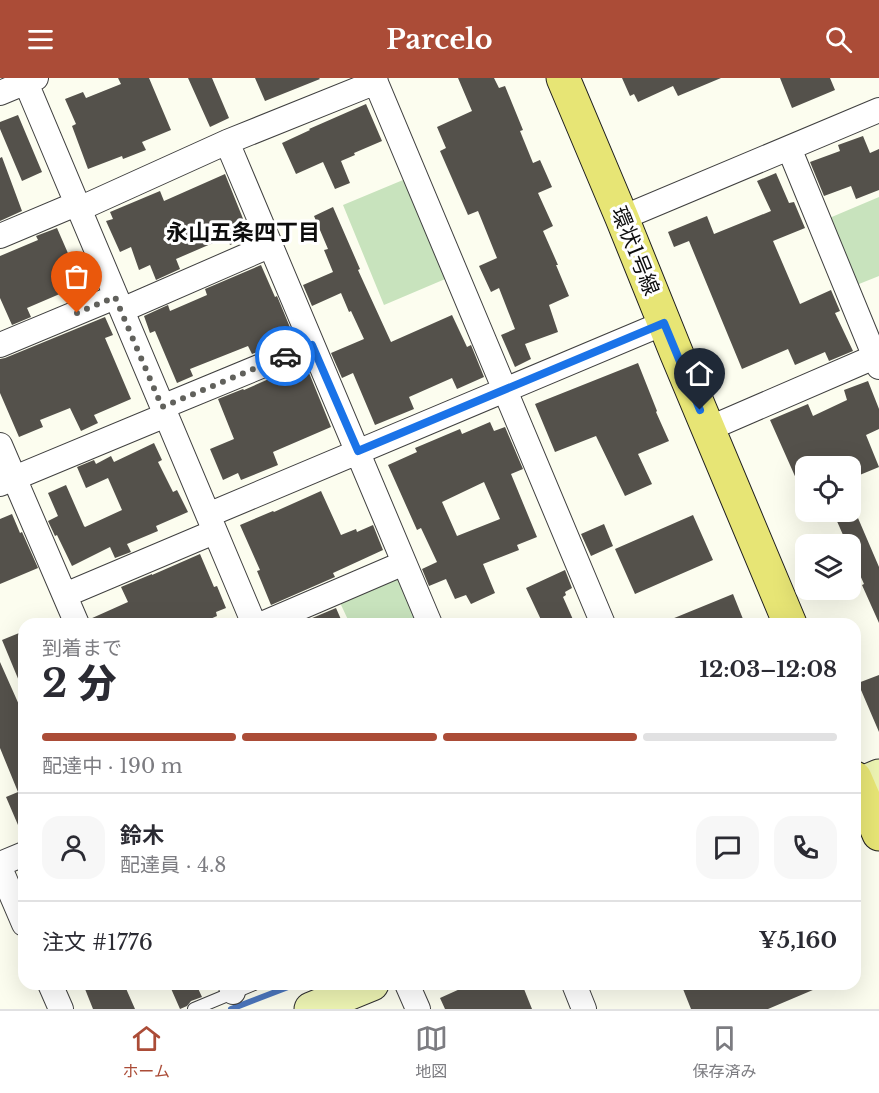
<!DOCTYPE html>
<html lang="ja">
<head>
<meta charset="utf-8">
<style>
	body { margin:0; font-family:"Libre Baskerville","Noto Sans JP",serif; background:#f7f7f7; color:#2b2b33; height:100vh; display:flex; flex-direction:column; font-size:22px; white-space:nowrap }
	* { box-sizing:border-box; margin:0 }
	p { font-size:20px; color:#7c7c81 }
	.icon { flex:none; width:33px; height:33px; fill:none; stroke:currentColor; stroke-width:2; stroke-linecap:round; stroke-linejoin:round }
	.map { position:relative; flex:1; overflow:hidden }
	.side { position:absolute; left:18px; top:540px; width:843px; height:372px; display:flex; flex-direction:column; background:#fff; border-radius:18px; box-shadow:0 6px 24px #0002 }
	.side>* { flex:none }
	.buttons { position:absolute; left:795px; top:378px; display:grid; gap:12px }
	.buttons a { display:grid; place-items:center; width:66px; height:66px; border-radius:12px; background:#fff; box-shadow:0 6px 24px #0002; font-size:30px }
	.pin { position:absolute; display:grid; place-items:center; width:51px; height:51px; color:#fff; margin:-62px -26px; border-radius:50% 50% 50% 0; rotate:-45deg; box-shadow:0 0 6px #0007 }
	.pin .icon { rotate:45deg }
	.courier { position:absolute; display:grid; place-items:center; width:60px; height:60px; margin:-30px; border:4px solid #1a73e8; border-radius:50%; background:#fff; color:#222; box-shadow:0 2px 8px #0007 }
	.head em { font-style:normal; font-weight:800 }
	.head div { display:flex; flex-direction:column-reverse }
	.head { display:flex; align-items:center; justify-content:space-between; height:102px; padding:0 24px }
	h1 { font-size:39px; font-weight:800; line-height:45px }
	.bar { display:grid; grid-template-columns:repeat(4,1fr); gap:9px 6px; align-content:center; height:72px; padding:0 24px }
	.bar i { height:8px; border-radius:4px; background:#e1e1e2 }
	.bar .current { background:#ab4c37 }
	.bar p { grid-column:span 4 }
	.line { display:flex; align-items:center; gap:15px; padding:0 24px; border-top:2px solid #e1e1e2 }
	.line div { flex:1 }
	.round { display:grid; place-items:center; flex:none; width:63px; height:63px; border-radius:18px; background:#f7f7f7 }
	header { display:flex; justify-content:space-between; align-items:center; height:78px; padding:0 24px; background:#ab4c37; color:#fff; font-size:27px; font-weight:800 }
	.tabs { display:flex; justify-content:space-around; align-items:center; height:84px; border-top:2px solid #e1e1e2; background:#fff; font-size:16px; color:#7c7c81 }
	.tabs a { display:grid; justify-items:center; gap:3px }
	.tabs .current { color:#ab4c37 }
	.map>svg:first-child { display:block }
	.green { fill:#c8e3bd }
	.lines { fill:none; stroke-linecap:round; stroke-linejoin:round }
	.stream { stroke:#4b75bb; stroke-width:6 }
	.building { fill:#54514b; fill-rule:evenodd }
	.lane-casing { stroke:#404040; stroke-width:14 }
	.street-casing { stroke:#404040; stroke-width:26 }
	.secondary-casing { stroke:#2f2f2f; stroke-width:35 }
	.primary-casing { stroke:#1e1e1e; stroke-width:35 }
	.lane { stroke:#fff; stroke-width:12 }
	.street { stroke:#fff; stroke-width:24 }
	.secondary { stroke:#edf4b3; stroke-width:33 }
	.primary { stroke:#e7e575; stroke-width:33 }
	.done { stroke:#61615c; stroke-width:6; stroke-dasharray:0 10.8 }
	.route { stroke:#1a73e8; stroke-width:8 }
	.labels { text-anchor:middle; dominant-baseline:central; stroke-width:6; stroke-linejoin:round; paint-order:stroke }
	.street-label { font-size:21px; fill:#0d0d0d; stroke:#fff }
	.neighbourhood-label { font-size:22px; font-weight:bold; fill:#0d0d0d; stroke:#fff }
</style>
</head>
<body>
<header><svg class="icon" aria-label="menu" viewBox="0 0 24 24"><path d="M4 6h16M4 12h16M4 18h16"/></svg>Parcelo<svg class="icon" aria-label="search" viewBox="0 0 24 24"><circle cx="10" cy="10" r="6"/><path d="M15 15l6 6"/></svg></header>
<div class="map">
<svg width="879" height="931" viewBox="0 0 879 931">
	<rect width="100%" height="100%" fill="#fcfdef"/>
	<!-- green -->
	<path class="green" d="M415,97L457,196L384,227L343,127Z
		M879,119V198L854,208L827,141Z
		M404,485L430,546H350L335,514Z"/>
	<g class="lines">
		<!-- stream -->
		<path class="stream" d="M231,931L296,906"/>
	</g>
	<!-- building -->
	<path class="building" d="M118,0H149L171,52L142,64L146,72L123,81L122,78L88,91L72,48L76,46L65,21L83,14L86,20L121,6Z
		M188,0H212L229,40L210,49Z
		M255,0H319L320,1L265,23Z
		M458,0H494L499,10L505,8L523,52L520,53L533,85L540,82L552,109L538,115L553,148L543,153L558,187H556L569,218L549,227L558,254L525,266L531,281L515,289L501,257L515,251L499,210L491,214L479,188L497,180L478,133L468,137L440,73L446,70L437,49L472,33Z
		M622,0H721L678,18L673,8L638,24L634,16L630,18Z
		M780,0H830L835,12L792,30Z
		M366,26L382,63L354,75L355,77L341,83L350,105L335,111L323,84L296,96L282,65L310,52L309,51Z
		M18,37L42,94L22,103L0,51V44Z
		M863,58L870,75L879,71V112L856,121L851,108L824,118L810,84L840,73L838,67Z
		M2,79L22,133L0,143V80Z
		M776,95L789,125L794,124L805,150L773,163L800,226L831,212L840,233L835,235L853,273L829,283L825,274L795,287L788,271L742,291L689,163L674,169L668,154L707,138L714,156L771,133L757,103Z
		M225,96L250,158L230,167L227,159L176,181L180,191L156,202L150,187L139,192L131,169L120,174L106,143L113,141L110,134L160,113L164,123Z
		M333,129L360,191L358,192L391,264L452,237L467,269L471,267L484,299L457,311L452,300L409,319L414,331L375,347L353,295L342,300L331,275L364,261L351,233L349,234L341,215L312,228L303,207L333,194L324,172L328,171L314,138Z
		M57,150L74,189L83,186L94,212L73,221L69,212L27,230L31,239L12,247L0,220V178L38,162L36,158Z
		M261,187L275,219L277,218L294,259L252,276L248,268L190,291L193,298L177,305L155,253L150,255L144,238L168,227L170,233L207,217L205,211Z
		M105,239L113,257L105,260L131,321L94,337L98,345L81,353L70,330L40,342L43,349L19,359L0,315V281L5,280Z
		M305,285L331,349L273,374L278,387L241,402L238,395L223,402L210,371L234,361L218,321L243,311L244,312Z
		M638,285L657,333L656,334L669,363L638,376L652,406L625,418L596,358L555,374L535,326Z
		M868,303L879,331V351L866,357L879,389L850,401V388H806V423L770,342L808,326L813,338L847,322L844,312Z
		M490,344L494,353L505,349L523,391L511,396L537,459L517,467L519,472L483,486L495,515L471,526L466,517L455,521L446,501L429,508L422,491L437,484L421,450L417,452L388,387L417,374L415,370L460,351L462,356ZM484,404L500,441L457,458L442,424Z
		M154,365L162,382L158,384L173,414L177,412L188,434L156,448L158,453L127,466L131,474L115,480L110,469L72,488L57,457L55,458L48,443L58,438L48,415L66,407L84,448L85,449L122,432L108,400L86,410L77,389L94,382L96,386L111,378L114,384Z
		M321,413L341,457L356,451L357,454L373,447L383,472L333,495L335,499L271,527L257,493L260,492L240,447L273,433L274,434Z
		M855,433L879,489V545L862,507L864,506L850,475V466H847L836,441Z
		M12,436L20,455L22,454L38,490L0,506V441Z
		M693,437L713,482L635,516L615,471Z
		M604,446L613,468L591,478L581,456Z
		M200,476L214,509L217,508L226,530L216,534L217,538L199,546H91L90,541L128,524L121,509L152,496V497Z
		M565,492L572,510L565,514L566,517L563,519L575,546H543L526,510Z
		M733,516L745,546H662V545Z
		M336,530L343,546H298Z
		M24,553V615L2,562Z
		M0,584L24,638V761L6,719L18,714L0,670Z
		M879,597V654L858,605Z
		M83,906H124L135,931H93Z
		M169,906H196L202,919L191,923L187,928L180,931Z
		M471,906H522L532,931H445L440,920Z
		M681,906H827L768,931H691Z"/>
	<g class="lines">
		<!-- lane casing -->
		<g class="lane-casing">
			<path id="lane" d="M194,931L254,906"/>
		</g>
		<!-- street casing -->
		<g class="street-casing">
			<path id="street" d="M24,0L254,546
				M374,0L603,546
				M0,15L36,0
				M227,64L430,546
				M789,70L879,289
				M79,131L227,64L376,4
				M622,140L879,32
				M0,158L76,126
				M122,232L271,167
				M0,267L115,219
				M162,329L312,267
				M708,351L879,277
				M0,367L77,546
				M0,406L166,337
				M208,437L664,245
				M65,517L214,454
				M262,546L404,485
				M0,786L24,776
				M0,790L24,846
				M50,906L61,931
				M230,906L233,914
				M407,906L418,931
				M574,906L584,931"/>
		</g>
		<!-- secondary casing -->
		<g class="secondary-casing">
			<path id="secondary" d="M855,708L879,698
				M311,931L372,906"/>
		</g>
		<!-- primary casing -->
		<g class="primary-casing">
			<path id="primary" d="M563,0L622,140L676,274L790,546
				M855,700L879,756"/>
		</g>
		<!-- lane -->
		<use href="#lane" class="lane"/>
		<!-- street -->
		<use href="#street" class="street"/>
		<!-- secondary -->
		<use href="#secondary" class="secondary"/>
		<!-- primary -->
		<use href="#primary" class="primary"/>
	</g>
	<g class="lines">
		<!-- done -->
		<path class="done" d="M77,235L115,219L162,329L285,278"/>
		<!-- route -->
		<path class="route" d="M285,278L312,267L358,373L664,245L700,332"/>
	</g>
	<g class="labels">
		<!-- street labels -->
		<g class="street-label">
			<text transform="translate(635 173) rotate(68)">環状1号線</text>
		</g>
		<!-- neighbourhood labels -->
		<g class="neighbourhood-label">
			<text x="243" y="154">永山五条四丁目</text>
		</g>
	</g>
</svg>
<div class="buttons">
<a><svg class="icon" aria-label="locate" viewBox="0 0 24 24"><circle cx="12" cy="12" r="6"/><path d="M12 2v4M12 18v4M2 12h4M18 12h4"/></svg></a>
<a><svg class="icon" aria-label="layers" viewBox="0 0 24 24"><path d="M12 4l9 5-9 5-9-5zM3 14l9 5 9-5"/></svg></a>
</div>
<div class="pin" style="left:77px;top:235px;background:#ea580c"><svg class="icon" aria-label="bag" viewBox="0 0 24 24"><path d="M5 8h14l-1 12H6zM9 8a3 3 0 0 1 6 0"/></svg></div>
<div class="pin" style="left:700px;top:332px;background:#1f2937"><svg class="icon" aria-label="home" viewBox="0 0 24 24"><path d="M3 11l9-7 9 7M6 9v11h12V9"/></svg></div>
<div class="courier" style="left:285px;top:278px"><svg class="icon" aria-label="car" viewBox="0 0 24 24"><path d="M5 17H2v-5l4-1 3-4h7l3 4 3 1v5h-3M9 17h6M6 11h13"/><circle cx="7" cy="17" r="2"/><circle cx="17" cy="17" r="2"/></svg></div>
<section class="side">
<div class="head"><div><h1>2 分</h1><p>到着まで</p></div><em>12:03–12:08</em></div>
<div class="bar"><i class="current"></i><i class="current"></i><i class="current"></i><i></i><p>配達中 · 190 m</p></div>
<div class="line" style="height:108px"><a class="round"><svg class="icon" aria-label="person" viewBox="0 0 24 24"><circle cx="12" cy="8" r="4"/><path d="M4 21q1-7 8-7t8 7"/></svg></a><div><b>鈴木</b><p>配達員 · 4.8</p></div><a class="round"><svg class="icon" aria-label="chat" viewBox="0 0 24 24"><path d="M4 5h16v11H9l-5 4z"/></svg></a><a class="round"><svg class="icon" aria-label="phone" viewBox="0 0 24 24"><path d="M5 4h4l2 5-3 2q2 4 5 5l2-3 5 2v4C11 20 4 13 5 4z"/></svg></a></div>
<div class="line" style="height:78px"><div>注文 #1776</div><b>¥5,160</b></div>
</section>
</div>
<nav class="tabs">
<a class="current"><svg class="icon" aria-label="home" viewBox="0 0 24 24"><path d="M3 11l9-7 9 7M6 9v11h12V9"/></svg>ホーム</a>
<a><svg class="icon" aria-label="map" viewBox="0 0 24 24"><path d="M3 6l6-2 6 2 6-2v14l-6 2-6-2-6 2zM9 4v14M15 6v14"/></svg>地図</a>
<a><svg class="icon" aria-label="saved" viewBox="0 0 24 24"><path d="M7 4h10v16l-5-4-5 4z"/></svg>保存済み</a>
</nav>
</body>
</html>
